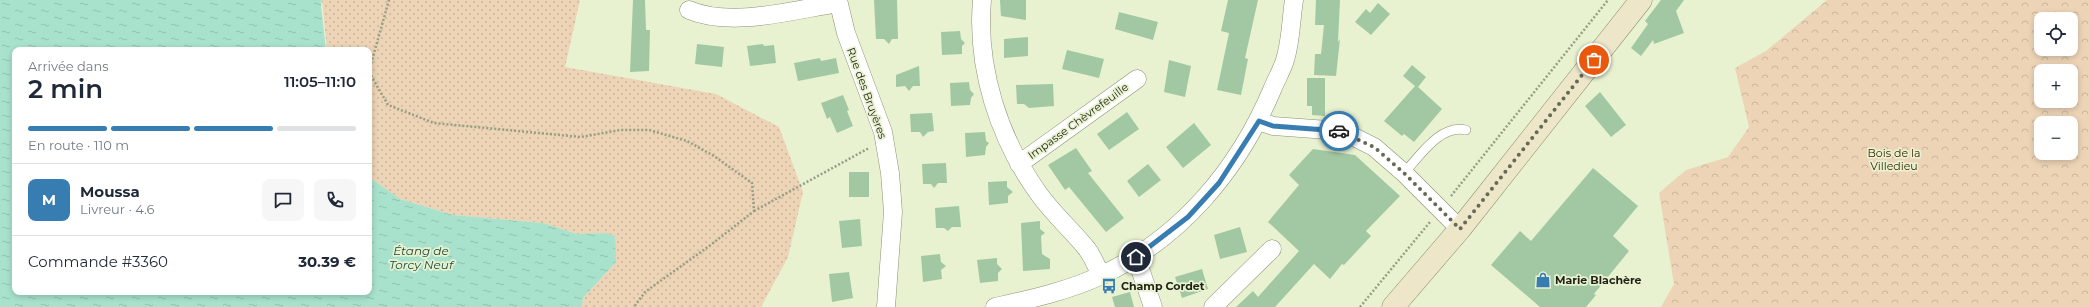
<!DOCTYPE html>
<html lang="fr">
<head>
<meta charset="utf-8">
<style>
	body { margin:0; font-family:Montserrat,sans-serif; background:#f6f6f7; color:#1f2937; height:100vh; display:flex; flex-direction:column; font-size:15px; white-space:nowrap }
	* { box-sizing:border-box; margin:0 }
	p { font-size:13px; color:#747a83 }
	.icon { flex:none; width:22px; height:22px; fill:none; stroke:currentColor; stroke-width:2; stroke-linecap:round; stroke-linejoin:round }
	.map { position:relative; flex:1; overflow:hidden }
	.panel { position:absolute; left:12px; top:47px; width:360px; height:248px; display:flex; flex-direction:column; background:#fff; border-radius:8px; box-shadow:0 2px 6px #0003 }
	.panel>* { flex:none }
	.fabs { position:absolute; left:2034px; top:12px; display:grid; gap:8px }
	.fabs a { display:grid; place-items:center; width:44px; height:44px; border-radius:8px; background:#fff; box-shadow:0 2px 6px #0003; font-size:20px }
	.pin { position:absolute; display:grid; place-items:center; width:34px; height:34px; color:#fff; margin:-17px; border:2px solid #fff; border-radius:50%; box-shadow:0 1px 4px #0007 }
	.courier { position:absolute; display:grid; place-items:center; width:40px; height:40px; margin:-20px; border:3px solid #387db2; border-radius:50%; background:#fff; color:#222; box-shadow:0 1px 5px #0007 }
	.headline em { font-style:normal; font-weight:600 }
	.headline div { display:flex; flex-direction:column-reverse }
	.headline { display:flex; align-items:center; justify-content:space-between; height:68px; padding:0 16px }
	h1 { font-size:26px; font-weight:600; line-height:30px }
	.bar { display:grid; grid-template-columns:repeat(4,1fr); gap:6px 4px; align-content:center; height:48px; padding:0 16px }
	.bar i { height:5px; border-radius:3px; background:#e0e1e3 }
	.bar .selected { background:#387db2 }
	.bar p { grid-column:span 4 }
	.line { display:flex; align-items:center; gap:10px; padding:0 16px; border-top:1px solid #e0e1e3 }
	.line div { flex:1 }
	.round { display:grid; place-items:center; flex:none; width:42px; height:42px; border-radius:8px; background:#f6f6f7 }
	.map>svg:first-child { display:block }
	.forest { fill:url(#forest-crowns); fill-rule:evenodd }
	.park { fill:url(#park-dots) }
	.water { fill:url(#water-ripples) }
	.building { fill:#a1c8a2 }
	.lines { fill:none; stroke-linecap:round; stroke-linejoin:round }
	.lane-casing { stroke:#889172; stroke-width:10 }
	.street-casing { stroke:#889172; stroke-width:19 }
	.secondary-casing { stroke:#889172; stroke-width:23 }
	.path { stroke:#969e84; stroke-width:2.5; stroke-dasharray:2 2; stroke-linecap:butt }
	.lane { stroke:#fff; stroke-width:9 }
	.street { stroke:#fff; stroke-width:18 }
	.secondary { stroke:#ede6c8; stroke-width:22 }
	.done { stroke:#656a56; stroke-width:4; stroke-dasharray:0 7.2 }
	.route { stroke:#387db2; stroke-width:5 }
	.labels { text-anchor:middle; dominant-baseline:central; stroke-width:3.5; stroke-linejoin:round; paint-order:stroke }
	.street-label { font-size:11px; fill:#1e2115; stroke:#e8f2d0 }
	.park-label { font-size:11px; fill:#3e2705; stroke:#e8f2d0 }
	.poi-label { font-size:11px; font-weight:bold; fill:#1e2115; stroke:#e8f2d0; text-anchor:start }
	.water-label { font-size:12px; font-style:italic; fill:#1b4b3c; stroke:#e8f2d0 }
</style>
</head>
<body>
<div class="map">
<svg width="2090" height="307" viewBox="0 0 2090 307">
	<defs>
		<pattern id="forest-crowns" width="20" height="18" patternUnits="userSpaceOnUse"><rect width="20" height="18" fill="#edd4b6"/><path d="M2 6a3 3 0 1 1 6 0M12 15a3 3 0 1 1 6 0" fill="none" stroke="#cbb69c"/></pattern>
		<pattern id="park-dots" width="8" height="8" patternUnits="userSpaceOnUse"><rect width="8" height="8" fill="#edd4b6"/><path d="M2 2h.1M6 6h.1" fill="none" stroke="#cbb69c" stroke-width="1.8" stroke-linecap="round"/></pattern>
		<pattern id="water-ripples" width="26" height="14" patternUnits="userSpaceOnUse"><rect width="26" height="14" fill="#a8e2cd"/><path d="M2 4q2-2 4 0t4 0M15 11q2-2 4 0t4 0" fill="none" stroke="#90c2af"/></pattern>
	</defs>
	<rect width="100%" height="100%" fill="#e8f2d0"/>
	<!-- forest -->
	<path class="forest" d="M1827,0H2090V307H1661L1674,284L1659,193L1686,170L1728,157L1749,127L1735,68L1766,51ZM2041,19H2071V49H2041ZM2041,71H2071V101H2041ZM2041,123H2071V153H2041Z"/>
	<!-- park -->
	<path class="park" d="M322,0H580L565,67L716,94L779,127L803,192L788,257L761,307H582L583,298L616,262L606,233L577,234L543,223L453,215L400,199L369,177V50H327Z"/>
	<!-- water -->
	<path class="water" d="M0,0H322L321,5L326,50H15V292H369V177L400,199L453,215L543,223L577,234L606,233L615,236L616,262L583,298L582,307H0Z"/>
	<!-- building -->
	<path class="building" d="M633,0H645L646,30H650L649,71L630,72Z
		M874,0H897L898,39H892L889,44L884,39H876Z
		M1000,0H1026V20L1001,16Z
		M1228,0H1258L1245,58L1248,59L1241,95L1217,90L1229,33L1221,31Z
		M1316,0H1340L1338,42L1340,39L1336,76L1314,75L1315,54H1321L1324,25H1315Z
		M1661,0H1684L1676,11L1684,33L1654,44L1653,40L1641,56L1631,48L1648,24L1645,21Z
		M1378,3L1390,14L1371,35L1355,22L1366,9L1370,13Z
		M1119,12L1158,22L1153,40L1115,29Z
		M960,31L961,39L965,43L962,46V54L942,55L941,32Z
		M1028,37V56L1004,58V39Z
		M697,44L724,47L722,67L695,64Z
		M763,44L764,46L774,45L776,63L750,66L747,46Z
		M1067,50L1104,59L1099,78L1062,69Z
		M820,58L821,61L836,58L839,73L798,81L794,63Z
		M1169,60L1191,66L1185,97L1164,92Z
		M1412,65L1426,77L1418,87L1442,109L1414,142L1404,134L1402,136L1384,121L1415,86L1403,76Z
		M919,66L920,86H913L909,91L905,86L896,87V75Z
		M1307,78H1325V116L1312,115V106H1307Z
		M969,82L970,90L974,94L971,98L970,105L951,106L950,83Z
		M1053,84L1054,106L1029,108L1024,104H1017L1016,85Z
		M1600,92L1626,125L1611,137L1585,106Z
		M843,95L849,110L847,111L853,126L837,133L830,117L827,119L821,103Z
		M1127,112L1139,129L1109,150L1097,134Z
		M932,113L934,131L928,132L923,137L920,132H911L910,114Z
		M1194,123L1211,145L1183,168L1166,147Z
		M985,132L986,141L989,143L986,147L985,155L966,157L965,133Z
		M1076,148L1092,171L1088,173L1124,218L1106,232L1069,187L1065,190L1048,165Z
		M1313,149L1355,155L1400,196L1366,231L1371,236L1344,265L1342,264L1330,279L1314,264L1275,307H1236L1253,291L1258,297L1299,251L1268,222L1299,185L1289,175Z
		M946,163L947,183H938L934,188L931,184H923L922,164Z
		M1148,164L1161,180L1139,197L1127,181Z
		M1593,168L1638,206L1613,236L1629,251L1594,294L1596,295L1586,307H1540L1491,265L1520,231L1531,241Z
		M849,172H869V197H849Z
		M1007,181V187L1013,192L1008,196V203L989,205L988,182Z
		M959,206L961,227H952L948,231L944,228H936L935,208Z
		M860,219L862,246L842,248L839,221Z
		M1040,221V229L1045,233L1041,236L1042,254L1050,259V269L1023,271L1021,223Z
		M1240,227L1247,252L1220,259L1214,235Z
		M940,254L941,262L946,266L941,270L942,279L923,282L921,256Z
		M997,258V264L1002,269L998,273V281L980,283L977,260Z
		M1202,269L1208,289L1182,298L1175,277Z
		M849,272L853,298L832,302L829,274Z
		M1130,292L1134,307H1115L1112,297Z"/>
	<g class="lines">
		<!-- lane casing -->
		<g class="lane-casing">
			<path id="lane" d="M1404,173C1420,156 1440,124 1466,130"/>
		</g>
		<!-- street casing -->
		<g class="street-casing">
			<path id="street" d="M838,0L846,33L883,132L890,173L893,212L886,307
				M982,0C976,68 999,139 1039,194C1053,214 1072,230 1087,249C1093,257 1097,267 1101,276
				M689,10C732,28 793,10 838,3
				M1259,121L1273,126L1342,131L1374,147L1404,173L1460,229
				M1019,164L1137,79
				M1136,257L1153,307
				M995,307C1031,299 1068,291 1102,275C1181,238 1238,170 1272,90C1276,80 1282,70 1285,60C1291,41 1291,19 1294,0
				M1213,307L1272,249"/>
		</g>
		<!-- secondary casing -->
		<g class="secondary-casing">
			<path id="secondary" d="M1393,307L1460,229L1641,0"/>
		</g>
		<!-- path -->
		<path class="path" d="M369,71L389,0
			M369,72L388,105L434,123L581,137L620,130H649L687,141L714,156L752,183L754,211L712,244L645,292L634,307
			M1451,196L1608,0
			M754,211L869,148
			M1360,307L1430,222"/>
		<!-- lane -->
		<use href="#lane" class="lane"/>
		<!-- street -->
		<use href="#street" class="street"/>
		<!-- secondary -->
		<use href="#secondary" class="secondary"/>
	</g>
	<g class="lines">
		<!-- done -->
		<path class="done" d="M1339,131L1374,147L1404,173L1460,229L1594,60"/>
		<!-- route -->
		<path class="route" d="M1136,257L1188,217L1219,183L1259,121L1273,126L1339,131"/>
	</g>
	<!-- icons -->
	<defs>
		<g id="shop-bare" transform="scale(1.2)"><path d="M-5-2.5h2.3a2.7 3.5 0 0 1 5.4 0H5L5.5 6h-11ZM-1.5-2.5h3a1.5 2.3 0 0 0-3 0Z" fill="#387db2" stroke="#e8f2d0" stroke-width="2.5" paint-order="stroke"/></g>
		<g id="bus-bare" transform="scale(1.2)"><path d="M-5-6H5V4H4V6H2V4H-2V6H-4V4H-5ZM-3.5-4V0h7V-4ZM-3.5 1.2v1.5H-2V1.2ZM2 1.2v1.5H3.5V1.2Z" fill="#387db2" stroke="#e8f2d0" stroke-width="2.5" paint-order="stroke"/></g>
	</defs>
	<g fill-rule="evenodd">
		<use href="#shop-bare" x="1543" y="280"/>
		<use href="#bus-bare" x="1109" y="286"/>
	</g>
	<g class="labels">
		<!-- street labels -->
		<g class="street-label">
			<text transform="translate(867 93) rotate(70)">Rue des Bruyères</text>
			<text transform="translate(1078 121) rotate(-36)">Impasse Chèvrefeuille</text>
		</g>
		<!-- park labels -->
		<g class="park-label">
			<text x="1894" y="153">Bois de la<tspan x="1894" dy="13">Villedieu</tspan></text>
		</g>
		<!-- poi labels -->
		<g class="poi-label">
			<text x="1555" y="280">Marie Blachère</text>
			<text x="1121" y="286">Champ Cordet</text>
		</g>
		<!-- water labels -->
		<g class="water-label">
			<text x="421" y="250">Étang de<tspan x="421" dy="14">Torcy Neuf</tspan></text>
		</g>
	</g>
</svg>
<div class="fabs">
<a><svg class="icon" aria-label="locate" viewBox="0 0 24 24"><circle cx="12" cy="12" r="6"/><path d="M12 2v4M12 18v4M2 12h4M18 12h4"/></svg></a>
<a>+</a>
<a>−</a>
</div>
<div class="pin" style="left:1594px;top:60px;background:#ea580c"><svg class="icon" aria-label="bag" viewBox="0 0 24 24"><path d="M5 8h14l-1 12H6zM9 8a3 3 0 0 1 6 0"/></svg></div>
<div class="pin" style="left:1136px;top:257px;background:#1f2937"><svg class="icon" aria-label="home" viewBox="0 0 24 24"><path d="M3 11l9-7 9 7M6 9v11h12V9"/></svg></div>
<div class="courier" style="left:1339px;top:131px"><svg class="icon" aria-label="car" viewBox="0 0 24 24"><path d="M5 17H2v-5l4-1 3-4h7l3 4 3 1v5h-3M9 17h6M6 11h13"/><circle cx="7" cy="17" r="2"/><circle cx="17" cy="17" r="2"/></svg></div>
<section class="panel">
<div class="headline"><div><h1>2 min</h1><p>Arrivée dans</p></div><em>11:05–11:10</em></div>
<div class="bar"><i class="selected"></i><i class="selected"></i><i class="selected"></i><i></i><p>En route · 110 m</p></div>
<div class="line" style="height:72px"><b class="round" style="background:#387db2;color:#fff">M</b><div><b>Moussa</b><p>Livreur · 4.6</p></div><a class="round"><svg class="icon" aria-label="chat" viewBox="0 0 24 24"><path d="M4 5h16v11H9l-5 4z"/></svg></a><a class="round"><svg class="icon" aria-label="phone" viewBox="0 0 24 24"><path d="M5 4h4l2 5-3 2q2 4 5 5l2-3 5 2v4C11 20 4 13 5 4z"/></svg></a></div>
<div class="line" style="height:52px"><div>Commande #3360</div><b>30.39 €</b></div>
</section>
</div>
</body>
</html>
